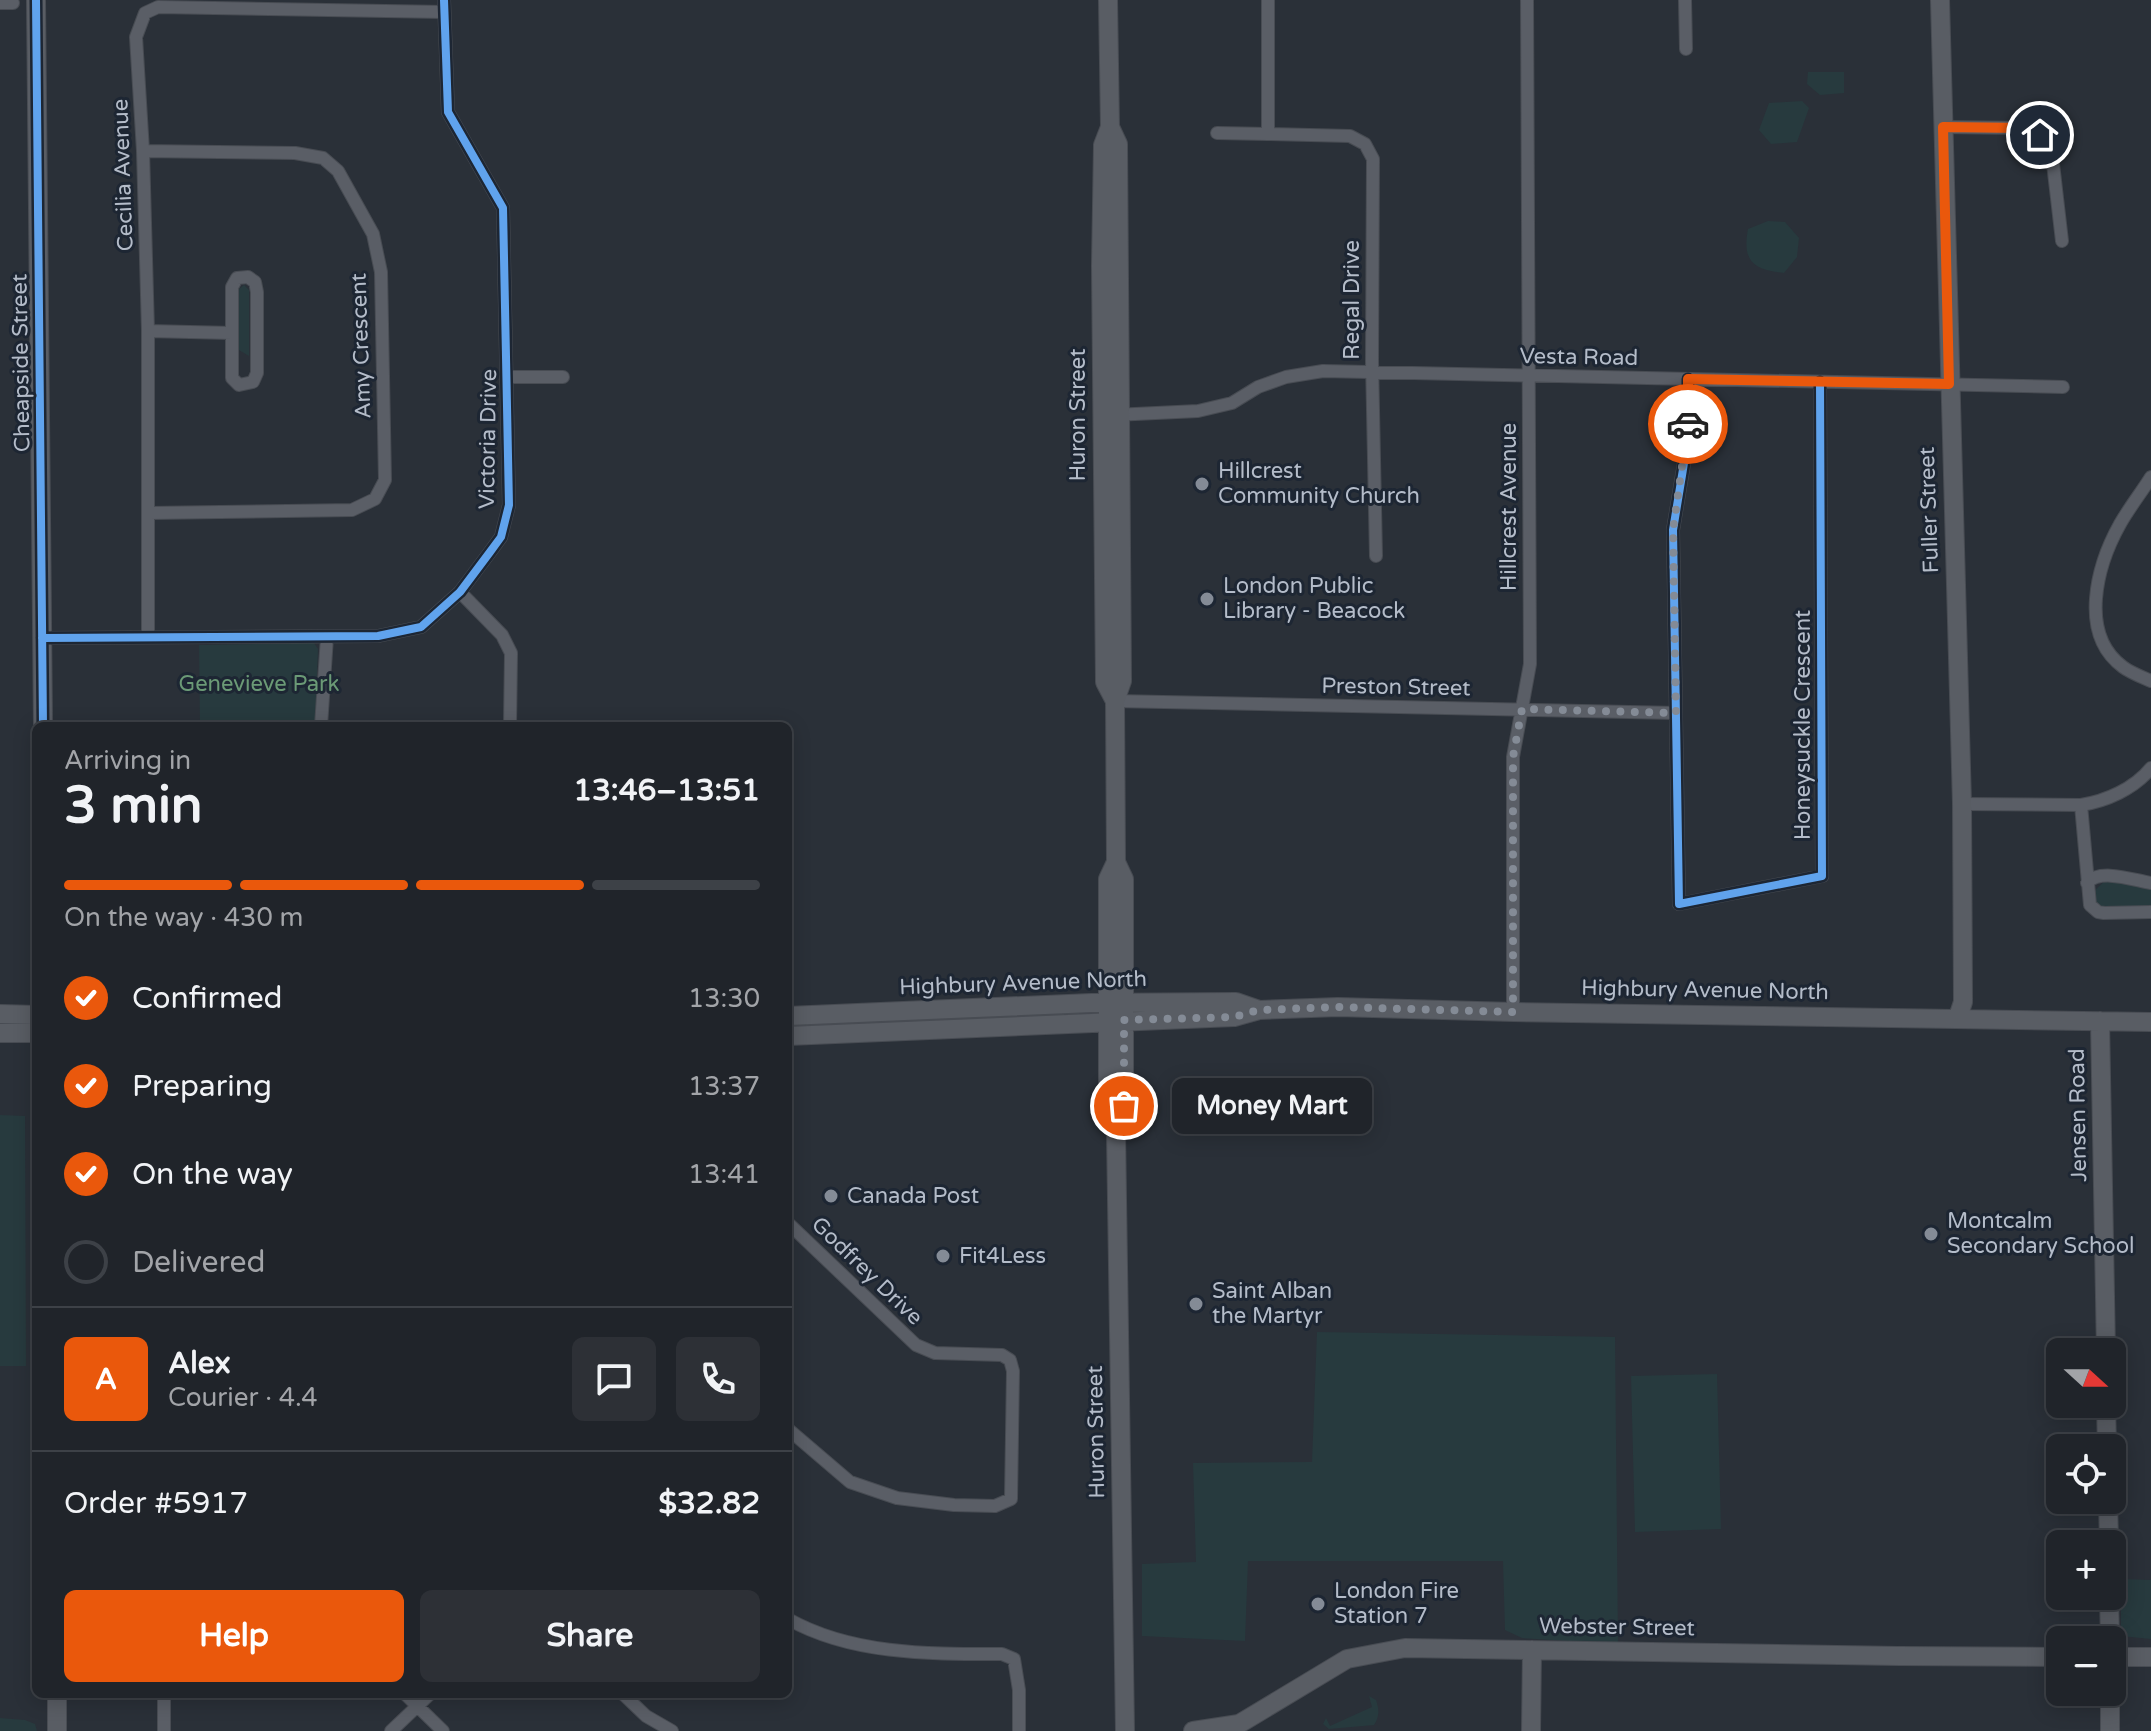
<!DOCTYPE html>
<html lang="en">
<head>
<meta charset="utf-8">
<style>
	body { margin:0; font-family:"Varela Round",sans-serif; background:#2d3036; color:#f1f3f6; height:100vh; display:flex; flex-direction:column; font-size:30px; white-space:nowrap }
	* { box-sizing:border-box; margin:0 }
	p { font-size:26px; color:#a2a4a8 }
	.icon { flex:none; width:44px; height:44px; fill:none; stroke:currentColor; stroke-width:2; stroke-linecap:round; stroke-linejoin:round }
	.map { position:relative; flex:1; overflow:hidden }
	.drawer { position:absolute; left:32px; top:722px; width:760px; height:976px; display:flex; flex-direction:column; background:#20242a; border-radius:12px; box-shadow:0 4px 20px #0003,0 0 0 2px #3d4147 }
	.drawer>* { flex:none }
	.needle { width:52px; rotate:111deg }
	.fabs { position:absolute; left:2046px; top:1338px; display:grid; gap:16px }
	.fabs a { display:grid; place-items:center; width:80px; height:80px; border-radius:12px; background:#20242a; box-shadow:0 4px 20px #0003,0 0 0 2px #3d4147; font-size:40px }
	.pin { position:absolute; display:grid; place-items:center; width:68px; height:68px; color:#fff; margin:-34px; border:4px solid #fff; border-radius:50%; box-shadow:0 2px 8px #0007 }
	.courier { position:absolute; display:grid; place-items:center; width:80px; height:80px; margin:-40px; border:6px solid #ea580c; border-radius:50%; background:#fff; color:#222; box-shadow:0 2px 10px #0007 }
	.bubble { position:absolute; height:56px; border-radius:12px; background:#20242a; box-shadow:0 4px 20px #0003,0 0 0 2px #3d4147; font-size:26px; font-weight:700; line-height:56px; text-align:center }
	.summary em { font-style:normal; font-weight:700 }
	.summary div { display:flex; flex-direction:column-reverse }
	.summary { display:flex; align-items:center; justify-content:space-between; height:136px; padding:0 32px }
	h1 { font-size:52px; font-weight:700; line-height:60px }
	.bar { display:grid; grid-template-columns:repeat(4,1fr); gap:12px 8px; align-content:center; height:96px; padding:0 32px }
	.bar i { height:10px; border-radius:6px; background:#3d4147 }
	.bar .current { background:#ea580c }
	.bar p { grid-column:span 4 }
	.line { display:flex; align-items:center; gap:20px; padding:0 32px; border-top:2px solid #3d4147 }
	.line div { flex:1 }
	.round { display:grid; place-items:center; flex:none; width:84px; height:84px; border-radius:12px; background:#2d3036 }
	ol { padding:0 32px; list-style:none }
	li { display:flex; align-items:center; gap:24px; height:88px }
	li p { margin-inline-start:auto }
	li .icon { padding:8px; border-radius:50%; background:#ea580c; color:#fff; stroke-width:4 }
	li:last-child { color:#a2a4a8 }
	li i { width:44px; height:44px; border:4px solid #3d4147; border-radius:50% }
	.button { display:flex; gap:16px; margin-top:auto; padding:16px 32px }
	.button a { flex:1; height:92px; border-radius:12px; background:#ea580c; color:#fff; font-size:32px; font-weight:700; line-height:92px; text-align:center }
	.button a+a { background:#2d3036; color:#f1f3f6 }
	.map>svg:first-child { display:block }
	.green { fill:#273a3e }
	.lines { fill:none; stroke-linecap:round; stroke-linejoin:round }
	.street-casing { stroke:#484c53; stroke-width:14 }
	.secondary-casing { stroke:#484c53; stroke-width:20 }
	.street { stroke:#5a5e66; stroke-width:12 }
	.secondary { stroke:#595d64; stroke-width:18 }
	.cycleway-casing { stroke:#1d2633; stroke-width:13 }
	.cycleway { stroke:#60a3ed; stroke-width:8 }
	.done { stroke:#848b96; stroke-width:8; stroke-dasharray:0 14.4 }
	.route { stroke:#ea580c; stroke-width:10 }
	.poi-dot { fill:#848b96; stroke:#1d2633; stroke-width:3 }
	.labels { text-anchor:middle; dominant-baseline:central; stroke-width:6; stroke-linejoin:round; paint-order:stroke }
	.street-label { font-size:22px; fill:#b4bcc9; stroke:#1d2633 }
	.poi-label { font-size:22px; fill:#b4bcc9; stroke:#1d2633; text-anchor:start }
	.park-label { font-size:22px; fill:#6b9a76; stroke:#1d2633 }
</style>
</head>
<body>
<div class="map">
<svg width="2151" height="1731" viewBox="0 0 2151 1731">
	<rect width="100%" height="100%" fill="#2a3038"/>
	<!-- green -->
	<path class="green" d="M1808,72H1844V93L1820,95L1807,84Z
		M1802,101L1809,108L1797,142L1771,144L1759,130L1769,103Z
		M1768,221L1785,222L1799,238L1797,257L1784,273C1753,270 1742,261 1748,229Z
		M244,285L249,290V356L239,350V289Z
		M314,643L318,649L315,726H200L199,645Z
		M2105,881L2151,888V907L2101,906L2095,901L2094,891Z
		M0,1115L25,1116L26,1366H0Z
		M1317,1332L1615,1337L1618,1644L1522,1638L1505,1630L1503,1561H1248L1245,1641L1142,1636V1564L1196,1562L1193,1463L1312,1462Z
		M1717,1374L1721,1529L1635,1532L1631,1376Z
		M2121,1579L2151,1580V1639L2121,1636Z
		M1369,1696L1376,1700C1379,1709 1380,1716 1374,1725L1329,1729L1323,1724L1326,1718L1330,1726L1372,1707Z
		M0,1718L25,1720L35,1724L37,1731H0Z"/>
	<g class="lines">
		<!-- street casing -->
		<g class="street-casing">
			<path id="street" d="M1268,0V134L1350,136L1365,144L1373,159L1372,361L1376,556
				M1685,0L1686,49
				M0,3H13
				M1943,127L2024,128L2040,135L2052,155L2062,241
				M1217,133L1268,134
				M143,151L295,153L323,158L338,171L373,234L381,272L385,480L375,499L352,510L149,513
				M148,331L232,333V287L237,278L248,277L255,282L257,292V373L253,382L239,385L232,378V333
				M508,377H563
				M1688,379L1687,445L1673,530L1679,904L1822,876L1820,382
				M1114,415L1198,411L1232,403L1258,387L1286,377L1323,371L2063,387
				M2151,477C2141,493 2129,508 2120,524C2097,565 2078,634 2123,667C2131,673 2142,677 2151,681
				M460,592L502,635L511,653L510,726
				M148,637V331L143,151L136,37L145,13L158,7L444,12
				M42,638L378,636L416,628L421,627L460,592L490,552L501,537L509,505L503,208L448,112L444,0
				M1115,701L1676,713
				M321,726L327,637
				M1962,804L2081,805C2106,801 2134,789 2151,768
				M2081,805L2090,905L2098,912L2104,913L2151,912
				M2087,883C2100,868 2133,880 2151,883
				M1513,1012V757L1530,664L1527,0
				M788,1223L916,1345L935,1353L1002,1355L1010,1360L1013,1371L1011,1499L995,1506L954,1505L897,1498L850,1482L788,1429
				M788,1619C852,1655 930,1654 1002,1654L1014,1659L1019,1690V1731
				M164,1694V1731
				M405,1694L443,1731
				M623,1694L646,1716L672,1731
				M391,1731L430,1694"/>
		</g>
		<!-- secondary casing -->
		<g class="secondary-casing">
			<path id="secondary" d="M36,0L43,726
				M1108,0L1110,127L1118,144L1122,681L1115,701L1116,862L1124,879V1115L1116,1132L1125,1731
				M1940,0L1962,804L1963,1002L1958,1017
				M1110,127L1103,145L1101,266L1105,682L1115,701
				M1116,862L1108,879V1119L1116,1132
				M0,1014L36,1015
				M788,1016L1091,1003L1236,1002L1259,1010
				M2100,1021L2106,1352
				M0,1033H36
				M788,1036L1234,1017L1259,1010L1338,1007L1513,1012L2151,1022
				M2106,1404L2107,1448
				M2108,1500L2109,1544
				M2109,1596L2110,1640
				M2112,1657H2151
				M57,1694V1731
				M1193,1731L1239,1724L1347,1659L1405,1648L1898,1656L2060,1657
				M1531,1731L1532,1650
				M2110,1731V1692"/>
		</g>
		<!-- street -->
		<use href="#street" class="street"/>
		<!-- secondary -->
		<use href="#secondary" class="secondary"/>
		<!-- cycleway casing -->
		<g class="cycleway-casing">
			<path id="cycleway" d="M36,0L43,726
				M1688,379L1687,445L1673,530L1679,904L1822,876L1820,382
				M42,638L378,636L416,628L421,627L460,592L490,552L501,537L509,505L503,208L448,112L444,0"/>
		</g>
		<!-- cycleway -->
		<use href="#cycleway" class="cycleway"/>
	</g>
	<g class="lines">
		<!-- done -->
		<path class="done" d="M1124,1106V1020L1234,1017L1259,1010L1338,1007L1513,1012V757L1522,709L1676,713L1673,530L1688,424"/>
		<!-- route -->
		<path class="route" d="M1688,424V379L1949,384L1943,127L2024,128L2040,135"/>
	</g>
	<!-- markers -->
	<g class="poi-dot">
		<circle cx="1202" cy="484" r="8"/>
		<circle cx="1207" cy="599" r="8"/>
		<circle cx="831" cy="1196" r="8"/>
		<circle cx="1931" cy="1234" r="8"/>
		<circle cx="943" cy="1256" r="8"/>
		<circle cx="1196" cy="1304" r="8"/>
		<circle cx="1318" cy="1604" r="8"/>
	</g>
	<g class="labels">
		<!-- street labels -->
		<g class="street-label">
			<text transform="translate(123 175) rotate(-92)">Cecilia Avenue</text>
			<text transform="translate(1352 300) rotate(-90)">Regal Drive</text>
			<text transform="translate(361 346) rotate(-92)">Amy Crescent</text>
			<text transform="translate(1579 357) rotate(1)">Vesta Road</text>
			<text transform="translate(21 363) rotate(-91)">Cheapside Street</text>
			<text transform="translate(1078 415) rotate(-90)">Huron Street</text>
			<text transform="translate(488 439) rotate(-89)">Victoria Drive</text>
			<text transform="translate(1509 507) rotate(-90)">Hillcrest Avenue</text>
			<text transform="translate(1929 510) rotate(-92)">Fuller Street</text>
			<text transform="translate(1396 687) rotate(1)">Preston Street</text>
			<text transform="translate(1803 725) rotate(-90)">Honeysuckle Crescent</text>
			<text transform="translate(1023 983) rotate(-2)">Highbury Avenue North</text>
			<text transform="translate(1705 990) rotate(1)">Highbury Avenue North</text>
			<text transform="translate(2078 1115) rotate(-91)">Jensen Road</text>
			<text transform="translate(867 1271) rotate(44)">Godfrey Drive</text>
			<text transform="translate(1096 1432) rotate(-91)">Huron Street</text>
			<text transform="translate(1617 1627) rotate(1)">Webster Street</text>
		</g>
		<!-- poi labels -->
		<g class="poi-label">
			<text x="1218" y="471">Hillcrest<tspan x="1218" dy="25">Community Church</tspan></text>
			<text x="1223" y="586">London Public<tspan x="1223" dy="25">Library - Beacock</tspan></text>
			<text x="847" y="1196">Canada Post</text>
			<text x="1947" y="1221">Montcalm<tspan x="1947" dy="25">Secondary School</tspan></text>
			<text x="959" y="1256">Fit4Less</text>
			<text x="1212" y="1291">Saint Alban<tspan x="1212" dy="25">the Martyr</tspan></text>
			<text x="1334" y="1591">London Fire<tspan x="1334" dy="25">Station 7</tspan></text>
		</g>
		<!-- park labels -->
		<g class="park-label">
			<text x="259" y="684">Genevieve Park</text>
		</g>
	</g>
</svg>
<div class="fabs">
<a><svg class="needle" viewBox="-14 -14 28 28"><path d="M0-13l5 13h-10z" fill="#e53935"/><path d="M0 13l5-13h-10z" fill="#a2a4a8"/></svg></a>
<a><svg class="icon" aria-label="locate" viewBox="0 0 24 24"><circle cx="12" cy="12" r="6"/><path d="M12 2v4M12 18v4M2 12h4M18 12h4"/></svg></a>
<a>+</a>
<a>−</a>
</div>
<div class="pin" style="left:1124px;top:1106px;background:#ea580c"><svg class="icon" aria-label="bag" viewBox="0 0 24 24"><path d="M5 8h14l-1 12H6zM9 8a3 3 0 0 1 6 0"/></svg></div>
<div class="pin" style="left:2040px;top:135px;background:#1f2937"><svg class="icon" aria-label="home" viewBox="0 0 24 24"><path d="M3 11l9-7 9 7M6 9v11h12V9"/></svg></div>
<div class="courier" style="left:1688px;top:424px"><svg class="icon" aria-label="car" viewBox="0 0 24 24"><path d="M5 17H2v-5l4-1 3-4h7l3 4 3 1v5h-3M9 17h6M6 11h13"/><circle cx="7" cy="17" r="2"/><circle cx="17" cy="17" r="2"/></svg></div>
<div class="bubble" style="left:1172px;top:1078px;width:200px">Money Mart</div>
<section class="drawer">
<div class="summary"><div><h1>3 min</h1><p>Arriving in</p></div><em>13:46–13:51</em></div>
<div class="bar"><i class="current"></i><i class="current"></i><i class="current"></i><i></i><p>On the way · 430 m</p></div>
<ol>
<li><svg class="icon" aria-label="check" viewBox="0 0 24 24"><path d="M5 12l5 5 9-10"/></svg>Confirmed<p>13:30</p></li>
<li><svg class="icon" aria-label="check" viewBox="0 0 24 24"><path d="M5 12l5 5 9-10"/></svg>Preparing<p>13:37</p></li>
<li><svg class="icon" aria-label="check" viewBox="0 0 24 24"><path d="M5 12l5 5 9-10"/></svg>On the way<p>13:41</p></li>
<li><i></i>Delivered</li>
</ol>
<div class="line" style="height:144px"><b class="round" style="background:#ea580c;color:#fff">A</b><div><b>Alex</b><p>Courier · 4.4</p></div><a class="round"><svg class="icon" aria-label="chat" viewBox="0 0 24 24"><path d="M4 5h16v11H9l-5 4z"/></svg></a><a class="round"><svg class="icon" aria-label="phone" viewBox="0 0 24 24"><path d="M5 4h4l2 5-3 2q2 4 5 5l2-3 5 2v4C11 20 4 13 5 4z"/></svg></a></div>
<div class="line" style="height:104px"><div>Order #5917</div><b>$32.82</b></div>
<div class="button"><a>Help</a><a>Share</a></div>
</section>
</div>
</body>
</html>
